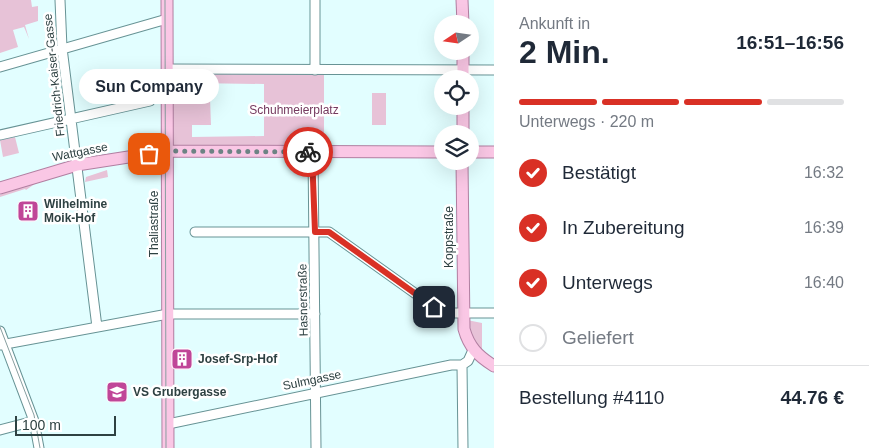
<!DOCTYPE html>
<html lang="de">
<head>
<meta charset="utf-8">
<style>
	body { margin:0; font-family:Helvetica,sans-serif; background:#f6f6f7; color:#1f2937; height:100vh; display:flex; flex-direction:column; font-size:19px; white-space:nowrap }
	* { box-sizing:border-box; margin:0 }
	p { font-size:16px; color:#747a83 }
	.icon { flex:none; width:28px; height:28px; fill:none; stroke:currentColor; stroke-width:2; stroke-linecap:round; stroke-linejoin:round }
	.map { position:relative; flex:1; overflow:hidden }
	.side { display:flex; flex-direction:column; background:#fff; width:375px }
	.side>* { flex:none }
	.needle { width:32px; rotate:257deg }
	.tools { position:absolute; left:434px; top:15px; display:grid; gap:10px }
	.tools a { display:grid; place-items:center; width:45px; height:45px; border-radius:50%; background:#fff; box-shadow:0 5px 20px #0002; font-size:25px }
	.scale { position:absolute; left:15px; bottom:12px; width:101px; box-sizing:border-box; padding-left:5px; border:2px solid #2e4142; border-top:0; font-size:14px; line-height:18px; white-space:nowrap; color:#2e4142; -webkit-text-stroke:4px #fff; paint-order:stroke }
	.pin { position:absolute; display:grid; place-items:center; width:42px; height:42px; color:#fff; margin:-21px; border-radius:10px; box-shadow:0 2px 8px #0006 }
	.courier { position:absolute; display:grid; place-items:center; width:50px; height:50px; margin:-25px; border:4px solid #d93025; border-radius:50%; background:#fff; color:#222; box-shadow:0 1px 6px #0007 }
	.bubble { position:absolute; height:35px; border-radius:18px; background:#fff; box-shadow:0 5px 20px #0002; font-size:16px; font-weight:800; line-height:35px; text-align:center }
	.summary em { font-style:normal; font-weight:800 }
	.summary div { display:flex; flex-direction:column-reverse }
	.summary { display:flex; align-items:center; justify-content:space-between; height:85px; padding:0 25px }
	h1 { font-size:32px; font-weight:800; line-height:38px }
	.bar { display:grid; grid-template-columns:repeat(4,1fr); gap:8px 5px; align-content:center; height:60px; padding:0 25px }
	.bar i { height:6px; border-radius:4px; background:#e0e1e3 }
	.bar .active { background:#d93025 }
	.bar p { grid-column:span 4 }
	.line { display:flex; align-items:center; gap:12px; padding:0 25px; border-top:1px solid #e0e1e3 }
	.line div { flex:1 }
	ol { padding:0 25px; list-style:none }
	li { display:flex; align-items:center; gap:15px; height:55px }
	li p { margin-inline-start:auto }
	li .icon { padding:5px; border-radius:50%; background:#d93025; color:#fff; stroke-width:4 }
	li:last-child { color:#747a83 }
	li i { width:28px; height:28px; border:2px solid #e0e1e3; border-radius:50% }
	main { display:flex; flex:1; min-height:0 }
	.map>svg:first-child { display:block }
	.green { fill:#e7c2d7; fill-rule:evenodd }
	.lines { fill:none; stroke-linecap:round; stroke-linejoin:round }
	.minor-casing { stroke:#679395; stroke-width:11 }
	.major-casing { stroke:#b17fa1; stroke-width:13 }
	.minor { stroke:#fff; stroke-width:9 }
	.major { stroke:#fac7e5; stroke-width:11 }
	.tram { stroke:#879e9f; stroke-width:1 }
	.done { stroke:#6d8384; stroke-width:5; stroke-dasharray:0 9 }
	.route { stroke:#d93025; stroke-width:6 }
	.labels { text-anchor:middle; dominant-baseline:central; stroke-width:5; stroke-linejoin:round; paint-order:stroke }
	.street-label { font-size:12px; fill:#2e4142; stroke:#fff }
	.park-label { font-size:12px; fill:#753a5f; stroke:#fff }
	.poi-label { font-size:12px; font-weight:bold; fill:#2e4142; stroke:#fff; text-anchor:start }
</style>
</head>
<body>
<main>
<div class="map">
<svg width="494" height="448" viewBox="0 0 494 448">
	<rect width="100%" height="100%" fill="#e2feff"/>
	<!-- green -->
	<path class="green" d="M0,0H31L32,7L38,6V21L25,25L29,39L24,27L13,30L18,47L0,53Z
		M167,69L324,74V148L167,151ZM192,83L264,84V136L192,137V125H211L210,98H213V95H192Z
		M372,93H386V125H372Z
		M15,137L19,153L3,157L0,140Z
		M107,170L108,177L85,182L86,177Z
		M39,181L26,190L25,189L0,197V195L19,186Z
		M467,320L482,323V350L473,342Z"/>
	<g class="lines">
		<!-- minor casing -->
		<g class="minor-casing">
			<path id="minor" d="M60,0L62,48L97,327
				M315,0V70
				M0,67L167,19
				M167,69L494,70
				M0,135L150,101
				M313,153L316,448
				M195,232H329L437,309L451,313H494
				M0,331L34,421L39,448
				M0,345L168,314H315
				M168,424L451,365H462
				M0,430L34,421
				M463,448L462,365L468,361L473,350"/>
		</g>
		<!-- major casing -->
		<g class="major-casing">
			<path id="major" d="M167,0L168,448
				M462,0L463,24
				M463,51V79
				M463,134V106
				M470,152H494
				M462,161L464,329C469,347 478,356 494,366
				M0,188L77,165L167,151L442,152"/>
		</g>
		<!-- minor -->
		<use href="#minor" class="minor"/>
		<!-- major -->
		<use href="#major" class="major"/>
		<!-- tram -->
		<path class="tram" d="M165,0L166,448
			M0,327L34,415L40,448"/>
	</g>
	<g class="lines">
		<!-- done -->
		<path class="done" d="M149,154L167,151L308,152"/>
		<!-- route -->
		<path class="route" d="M308,152L312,153L315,232H329L434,307"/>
	</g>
	<!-- icons -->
	<defs>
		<g id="building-square" transform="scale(1.125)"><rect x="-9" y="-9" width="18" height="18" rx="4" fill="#c04698" stroke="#fff"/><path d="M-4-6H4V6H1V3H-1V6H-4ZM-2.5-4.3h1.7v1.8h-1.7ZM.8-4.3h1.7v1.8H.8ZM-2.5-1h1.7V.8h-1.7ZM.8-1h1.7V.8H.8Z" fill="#fff"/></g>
		<g id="school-square" transform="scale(1.125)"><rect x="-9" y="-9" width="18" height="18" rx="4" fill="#c04698" stroke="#fff"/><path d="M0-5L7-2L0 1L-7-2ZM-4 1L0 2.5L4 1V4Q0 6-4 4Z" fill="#fff"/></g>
	</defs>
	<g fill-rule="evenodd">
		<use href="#building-square" x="28" y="211"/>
		<use href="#building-square" x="182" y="359"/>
		<use href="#school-square" x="117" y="392"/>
	</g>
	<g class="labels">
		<!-- street labels -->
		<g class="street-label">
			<text transform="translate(54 75) rotate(-96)">Friedrich-Kaiser-Gasse</text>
			<text transform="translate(80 152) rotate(-11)">Wattgasse</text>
			<text transform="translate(154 224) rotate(-90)">Thaliastraße</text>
			<text transform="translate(449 237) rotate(-90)">Koppstraße</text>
			<text transform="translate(303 300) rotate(-91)">Hasnerstraße</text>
			<text transform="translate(312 380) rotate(-12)">Sulmgasse</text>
		</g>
		<!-- park labels -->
		<g class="park-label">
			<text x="294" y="110">Schuhmeierplatz</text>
		</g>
		<!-- poi labels -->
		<g class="poi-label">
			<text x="44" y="204">Wilhelmine<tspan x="44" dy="14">Moik-Hof</tspan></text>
			<text x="198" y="359">Josef-Srp-Hof</text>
			<text x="133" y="392">VS Grubergasse</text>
		</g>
	</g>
</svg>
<div class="tools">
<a><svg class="needle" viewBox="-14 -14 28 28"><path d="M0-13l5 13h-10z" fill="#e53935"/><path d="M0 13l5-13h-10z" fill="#747a83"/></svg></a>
<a><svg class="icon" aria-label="locate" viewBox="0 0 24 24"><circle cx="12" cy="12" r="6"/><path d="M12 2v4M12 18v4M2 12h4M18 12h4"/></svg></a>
<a><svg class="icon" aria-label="layers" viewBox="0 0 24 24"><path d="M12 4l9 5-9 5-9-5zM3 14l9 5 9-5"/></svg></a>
</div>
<div class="scale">100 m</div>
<div class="pin" style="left:149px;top:154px;background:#ea580c"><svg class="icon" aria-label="bag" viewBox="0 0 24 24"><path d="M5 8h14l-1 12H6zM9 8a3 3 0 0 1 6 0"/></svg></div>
<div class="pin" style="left:434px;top:307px;background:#1f2937"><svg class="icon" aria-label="home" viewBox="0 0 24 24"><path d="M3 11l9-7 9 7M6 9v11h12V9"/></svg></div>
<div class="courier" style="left:308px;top:152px"><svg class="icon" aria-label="bike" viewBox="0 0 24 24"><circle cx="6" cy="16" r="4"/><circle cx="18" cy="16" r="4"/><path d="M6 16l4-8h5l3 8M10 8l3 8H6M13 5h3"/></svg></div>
<div class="bubble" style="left:79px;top:69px;width:140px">Sun Company</div>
</div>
<section class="side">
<div class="summary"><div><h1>2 Min.</h1><p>Ankunft in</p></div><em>16:51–16:56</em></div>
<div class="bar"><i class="active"></i><i class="active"></i><i class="active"></i><i></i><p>Unterwegs · 220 m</p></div>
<ol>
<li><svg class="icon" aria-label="check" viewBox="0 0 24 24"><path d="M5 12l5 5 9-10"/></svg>Bestätigt<p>16:32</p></li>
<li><svg class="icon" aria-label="check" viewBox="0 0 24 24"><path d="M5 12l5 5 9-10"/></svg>In Zubereitung<p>16:39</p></li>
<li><svg class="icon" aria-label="check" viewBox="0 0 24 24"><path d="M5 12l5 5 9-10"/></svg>Unterwegs<p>16:40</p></li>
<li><i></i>Geliefert</li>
</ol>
<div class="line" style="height:65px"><div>Bestellung #4110</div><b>44.76 €</b></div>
</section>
</main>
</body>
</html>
